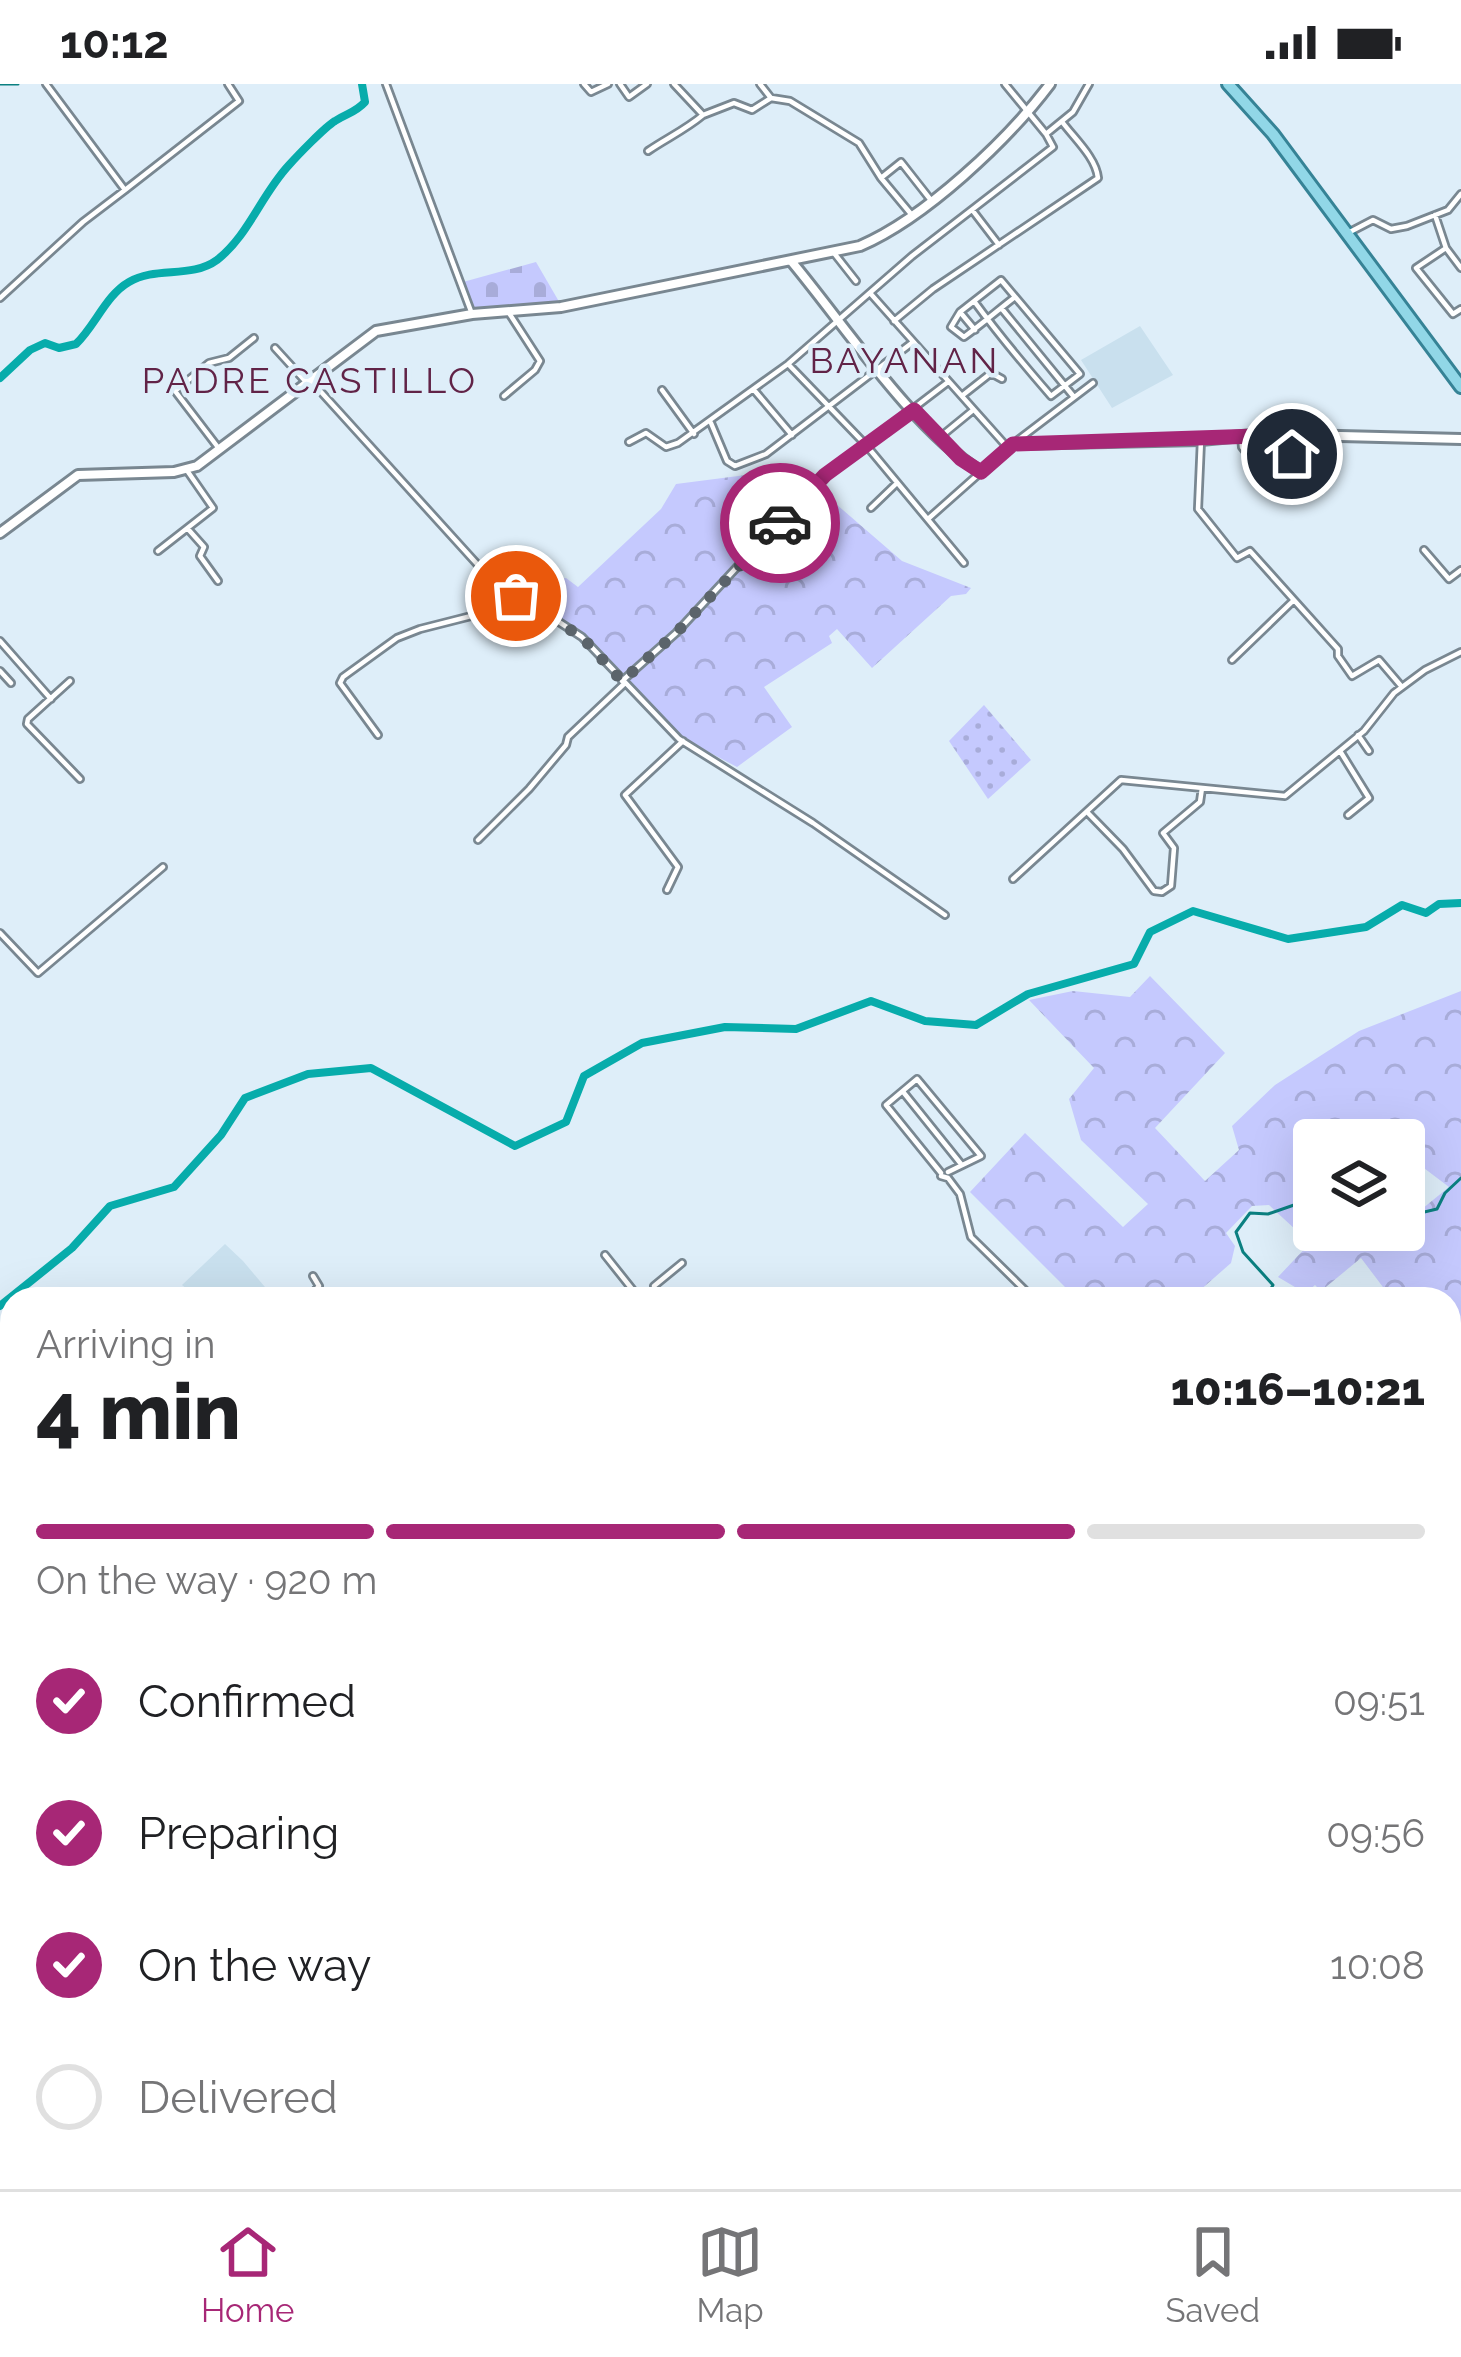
<!DOCTYPE html>
<html lang="en">
<head>
<meta charset="utf-8">
<style>
	body { margin:0; font-family:Raleway,sans-serif; background:#f6f6f6; color:#202124; height:100vh; display:flex; flex-direction:column; font-size:45px; white-space:nowrap }
	* { box-sizing:border-box; margin:0 }
	p { font-size:39px; color:#757577 }
	.icon { flex:none; width:66px; height:66px; fill:none; stroke:currentColor; stroke-width:2; stroke-linecap:round; stroke-linejoin:round }
	.map { position:relative; flex:1; overflow:hidden }
	.panel { position:absolute; left:0px; top:1203px; width:1461px; height:903px; display:flex; flex-direction:column; background:#fff; border-radius:36px 36px 0 0; box-shadow:0 12px 48px #0002 }
	.panel>* { flex:none }
	.tools { position:absolute; left:1293px; top:1035px; display:grid; gap:24px }
	.tools a { display:grid; place-items:center; width:132px; height:132px; border-radius:12px; background:#fff; box-shadow:0 12px 48px #0002; font-size:60px }
	.pin { position:absolute; display:grid; place-items:center; width:102px; height:102px; color:#fff; margin:-51px; border:6px solid #fff; border-radius:50%; box-shadow:0 3px 12px #0007 }
	.courier { position:absolute; display:grid; place-items:center; width:120px; height:120px; margin:-60px; border:9px solid #a72776; border-radius:50%; background:#fff; color:#222; box-shadow:0 3px 15px #0007 }
	.head em { font-style:normal; font-weight:800 }
	.head div { display:flex; flex-direction:column-reverse }
	.head { display:flex; align-items:center; justify-content:space-between; height:204px; padding:0 36px }
	h1 { font-size:78px; font-weight:800; line-height:90px }
	.bar { display:grid; grid-template-columns:repeat(4,1fr); gap:18px 12px; align-content:center; height:144px; padding:0 36px }
	.bar i { height:15px; border-radius:9px; background:#e0e0e0 }
	.bar .current { background:#a72776 }
	.bar p { grid-column:span 4 }
	ol { padding:0 36px; list-style:none }
	li { display:flex; align-items:center; gap:36px; height:132px }
	li p { margin-inline-start:auto }
	li .icon { padding:12px; border-radius:50%; background:#a72776; color:#fff; stroke-width:4 }
	li:last-child { color:#757577 }
	li i { width:66px; height:66px; border:6px solid #e0e0e0; border-radius:50% }
	.status { display:flex; justify-content:space-between; align-items:center; height:84px; padding:0 60px; background:#fff; direction:ltr }
	.status svg { height:33px; fill:currentColor }
	.tabs { display:flex; justify-content:space-around; align-items:center; height:168px; border-top:3px solid #e0e0e0; background:#fff; font-size:33px; color:#757577 }
	.tabs a { display:grid; justify-items:center; gap:6px }
	.tabs .current { color:#a72776 }
	.map>svg:first-child { display:block }
	.built { fill:#c9e0ee }
	.grass { fill:url(#grass-dots) }
	.forest { fill:url(#forest-crowns); fill-rule:evenodd }
	.cemetery { fill:url(#cemetery-stones) }
	.lines { fill:none; stroke-linecap:round; stroke-linejoin:round }
	.stream { stroke:#0b8081; stroke-width:3 }
	.river { stroke:#07acab; stroke-width:8 }
	.minor-casing { stroke:#798791; stroke-width:10 }
	.tertiary-casing { stroke:#798791; stroke-width:14 }
	.secondary-casing { stroke:#798791; stroke-width:15 }
	.primary-casing { stroke:#368396; stroke-width:16 }
	.minor { stroke:#fff; stroke-width:4.5 }
	.tertiary { stroke:#fff; stroke-width:8 }
	.secondary { stroke:#fff; stroke-width:9 }
	.primary { stroke:#91d7e7; stroke-width:10 }
	.done { stroke:#5b646b; stroke-width:12; stroke-dasharray:0 21.6 }
	.route { stroke:#a72776; stroke-width:15 }
	.labels { text-anchor:middle; dominant-baseline:central; stroke-width:9; stroke-linejoin:round; paint-order:stroke }
	.quarter-label { font-size:36px; letter-spacing:3px; fill:#612347; stroke:#deeef9 }
</style>
</head>
<body>
<div class="status"><b>10:12</b><svg viewBox="0 0 49 12"><path d="M0 12V9h3v3zM5 12V6h3v6zM10 12V3h3v9zM15 12V0h3v12zM26 1h20v11H26zM47 4h2v5h-2z"/></svg></div>
<div class="map">
<svg width="1461" height="2105" viewBox="0 0 1461 2105">
	<defs>
		<pattern id="grass-dots" width="8" height="8" patternUnits="userSpaceOnUse" patternTransform="scale(3)"><rect width="8" height="8" fill="#c5c9fe"/><path d="M2 2h.1M6 6h.1" fill="none" stroke="#a8acd9" stroke-width="1.8" stroke-linecap="round"/></pattern>
		<pattern id="forest-crowns" width="20" height="18" patternUnits="userSpaceOnUse" patternTransform="scale(3)"><rect width="20" height="18" fill="#c5c9fe"/><path d="M2 6a3 3 0 1 1 6 0M12 15a3 3 0 1 1 6 0" fill="none" stroke="#a8acd9"/></pattern>
		<pattern id="cemetery-stones" width="16" height="16" patternUnits="userSpaceOnUse" patternTransform="scale(3)"><rect width="16" height="16" fill="#c5c9fe"/><path d="M2 7V4a2 2 0 0 1 4 0v3zM10 15v-3a2 2 0 0 1 4 0v3z" fill="#a8acd9"/></pattern>
	</defs>
	<rect width="100%" height="100%" fill="#deeef9"/>
	<!-- built -->
	<path class="built" d="M1140,242L1173,291L1112,324L1081,276Z
		M225,1160L243,1177L275,1215H199L182,1201Z"/>
	<!-- grass -->
	<path class="grass" d="M984,621L1031,676L988,715L949,657Z"/>
	<!-- forest -->
	<path class="forest" d="M746,391L836,420L902,477L971,504L966,510L951,512L872,584L837,545L829,552L832,559L764,603L792,643L737,683L682,654L585,552L525,511L536,500L566,494L578,503L661,425L676,400Z
		M1150,892L1225,969L1155,1044L1205,1097L1239,1066L1232,1042L1275,1001L1359,947L1461,907V1297L1449,1295V1215H1392L1361,1174L1321,1207L1315,1201L1306,1209L1310,1215H1300L1305,1209L1278,1193L1310,1159L1269,1121L1252,1122L1226,1149L1235,1162L1231,1179L1198,1208L1205,1215H1077L970,1108L1025,1049L1123,1143L1148,1120L1081,1056L1069,1015L1094,984L1029,916L1073,907L1130,913ZM1404,1056V1069L1449,1103L1417,1129L1404,1119V1146H1314V1056Z"/>
	<!-- cemetery -->
	<path class="cemetery" d="M536,178L561,221L474,227L463,198Z"/>
	<g class="lines">
		<!-- stream -->
		<path class="stream" d="M0,0H18
			M1404,1119L1420,1129L1437,1125L1445,1109L1461,1094
			M1265,1215L1273,1201L1243,1168L1236,1148L1250,1129L1268,1130L1294,1121L1314,1127"/>
		<!-- river -->
		<path class="river" d="M0,294L30,266L45,259L59,264L76,260C95,242 106,211 129,198C156,182 191,195 217,176C249,151 261,111 289,81C298,71 325,43 335,37C347,29 355,29 365,18L362,0
			M0,1222L72,1164L110,1122L174,1103L221,1051L245,1014L308,990L371,984L515,1062L566,1038L584,992L642,959L725,943L796,945L871,917L925,937L976,941L1028,910L1134,880L1150,848L1193,827L1288,855L1366,843L1402,821L1426,829L1439,820L1461,819
			M414,2094H447
			M355,2105L384,2094"/>
		<!-- minor casing -->
		<g class="minor-casing">
			<path id="minor" d="M46,0L125,106L239,17L228,0
				M386,0L472,230
				M584,0L591,8L608,0
				M620,0L629,13L647,0
				M674,0L703,31L734,19L752,26L771,14L790,17L859,59L881,94L911,130
				M760,0L771,14
				M1005,0L1046,50
				M648,67C667,54 685,46 703,31
				M881,94L901,78L930,115
				M973,127L999,161
				M1435,131L1446,164
				M1348,149L1373,136L1391,145L1407,142L1448,126L1461,110
				M834,169L856,197
				M1461,184L1446,164L1416,184L1453,230L1461,225
				M870,209L1008,364
				M0,214L83,138L125,106
				M974,217C998,250 1024,281 1051,312L1080,290L1001,196L960,228L951,243L964,253C982,240 998,226 1015,213
				M1002,225L1074,313
				M960,228L975,246
				M894,237L933,205L1098,94C1096,74 1075,55 1063,39
				M275,264L306,298
				M788,280L866,361L964,479
				M312,298L487,491L582,553L679,655L813,739L945,831
				M662,306L694,350
				M754,306L792,351
				M963,311L991,289L1002,295
				M504,312L535,286L540,277L509,229
				M711,339L727,377L735,382L766,370L913,258
				M1241,351L1242,363L1256,381L1292,370L1285,351
				M939,354L972,327
				M1018,356L1093,299
				M1201,356L1198,425L1237,474L1250,467L1338,565V572L1352,592L1379,576L1402,603
				M629,358L646,349L666,363L678,359L788,280L912,172L1053,63L1046,50L1073,28L1089,0
				M220,366L175,307L209,279L229,274L254,254
				M871,424L897,399
				M928,435L981,388
				M188,445L204,463L200,472L218,497
				M1424,466L1449,495L1461,486
				M158,467L213,424L186,385
				M0,557L51,615
				M1232,576L1294,516
				M0,587L11,599
				M70,597L28,635L27,640L80,695
				M622,597L676,549L813,401L948,298
				M378,651L340,599L343,593L397,554L420,545L526,518
				M1358,651L1369,667
				M1340,667L1369,714L1348,731
				M1088,729L1123,765L1154,807L1162,808L1171,802L1174,764L1163,749L1200,718L1202,704
				M478,756L529,705L566,661L568,653L625,599
				M1013,795L1121,696L1285,712L1364,647L1394,609L1425,586L1461,568
				M667,806L678,783L625,711L683,657
				M0,849L38,889L163,783
				M904,1009L961,1080
				M941,1089L886,1021L917,995L981,1072L948,1088
				M941,1092L948,1094L960,1110L971,1153L1034,1215
				M605,1171L640,1215
				M308,1215L319,1202L313,1192
				M660,1215L654,1202L682,1179
				M0,1379L12,1392
				M1449,1509L1461,1520
				M1449,1542L1461,1533
				M1449,1564L1461,1555
				M1449,1572L1461,1582
				M1449,1611L1461,1602
				M1449,1632L1461,1623
				M0,1654L12,1642
				M1449,1657L1461,1648
				M1449,1667L1461,1685
				M1449,1760L1461,1775
				M0,1900L12,1888
				M1146,2094L1150,2100L1146,2105
				M968,2105L985,2094"/>
		</g>
		<!-- tertiary casing -->
		<g class="tertiary-casing">
			<path id="tertiary" d="M792,178C846,243 911,343 981,388L1013,360L1201,356L1263,350L1461,355
				M0,449L78,391L174,388L197,382L376,247L472,230L561,223L860,162C925,134 1007,57 1050,0"/>
		</g>
		<!-- secondary casing -->
		<g class="secondary-casing">
			<path id="secondary" d="M0,1320L12,1317
				M1449,1326L1461,1327
				M1449,1732L1461,1725
				M754,2105L773,2094"/>
		</g>
		<!-- primary casing -->
		<g class="primary-casing">
			<path id="primary" d="M1228,0L1273,50L1461,303"/>
		</g>
		<!-- minor -->
		<use href="#minor" class="minor"/>
		<!-- tertiary -->
		<use href="#tertiary" class="tertiary"/>
		<!-- secondary -->
		<use href="#secondary" class="secondary"/>
		<!-- primary -->
		<use href="#primary" class="primary"/>
	</g>
	<g class="lines">
		<!-- done -->
		<path class="done" d="M516,512L582,553L622,597L676,549L780,439"/>
		<!-- route -->
		<path class="route" d="M780,439L825,391L914,326L961,375L981,388L1013,360L1285,351L1292,370"/>
	</g>
	<g class="labels">
		<!-- quarter labels -->
		<g class="quarter-label">
			<text x="905" y="276">BAYANAN</text>
			<text x="310" y="296">PADRE CASTILLO</text>
		</g>
	</g>
</svg>
<div class="tools">
<a><svg class="icon" aria-label="layers" viewBox="0 0 24 24"><path d="M12 4l9 5-9 5-9-5zM3 14l9 5 9-5"/></svg></a>
</div>
<div class="pin" style="left:516px;top:512px;background:#ea580c"><svg class="icon" aria-label="bag" viewBox="0 0 24 24"><path d="M5 8h14l-1 12H6zM9 8a3 3 0 0 1 6 0"/></svg></div>
<div class="pin" style="left:1292px;top:370px;background:#1f2937"><svg class="icon" aria-label="home" viewBox="0 0 24 24"><path d="M3 11l9-7 9 7M6 9v11h12V9"/></svg></div>
<div class="courier" style="left:780px;top:439px"><svg class="icon" aria-label="car" viewBox="0 0 24 24"><path d="M5 17H2v-5l4-1 3-4h7l3 4 3 1v5h-3M9 17h6M6 11h13"/><circle cx="7" cy="17" r="2"/><circle cx="17" cy="17" r="2"/></svg></div>
<section class="panel">
<div class="head"><div><h1>4 min</h1><p>Arriving in</p></div><em>10:16–10:21</em></div>
<div class="bar"><i class="current"></i><i class="current"></i><i class="current"></i><i></i><p>On the way · 920 m</p></div>
<ol>
<li><svg class="icon" aria-label="check" viewBox="0 0 24 24"><path d="M5 12l5 5 9-10"/></svg>Confirmed<p>09:51</p></li>
<li><svg class="icon" aria-label="check" viewBox="0 0 24 24"><path d="M5 12l5 5 9-10"/></svg>Preparing<p>09:56</p></li>
<li><svg class="icon" aria-label="check" viewBox="0 0 24 24"><path d="M5 12l5 5 9-10"/></svg>On the way<p>10:08</p></li>
<li><i></i>Delivered</li>
</ol>
</section>
</div>
<nav class="tabs">
<a class="current"><svg class="icon" aria-label="home" viewBox="0 0 24 24"><path d="M3 11l9-7 9 7M6 9v11h12V9"/></svg>Home</a>
<a><svg class="icon" aria-label="map" viewBox="0 0 24 24"><path d="M3 6l6-2 6 2 6-2v14l-6 2-6-2-6 2zM9 4v14M15 6v14"/></svg>Map</a>
<a><svg class="icon" aria-label="saved" viewBox="0 0 24 24"><path d="M7 4h10v16l-5-4-5 4z"/></svg>Saved</a>
</nav>
</body>
</html>
